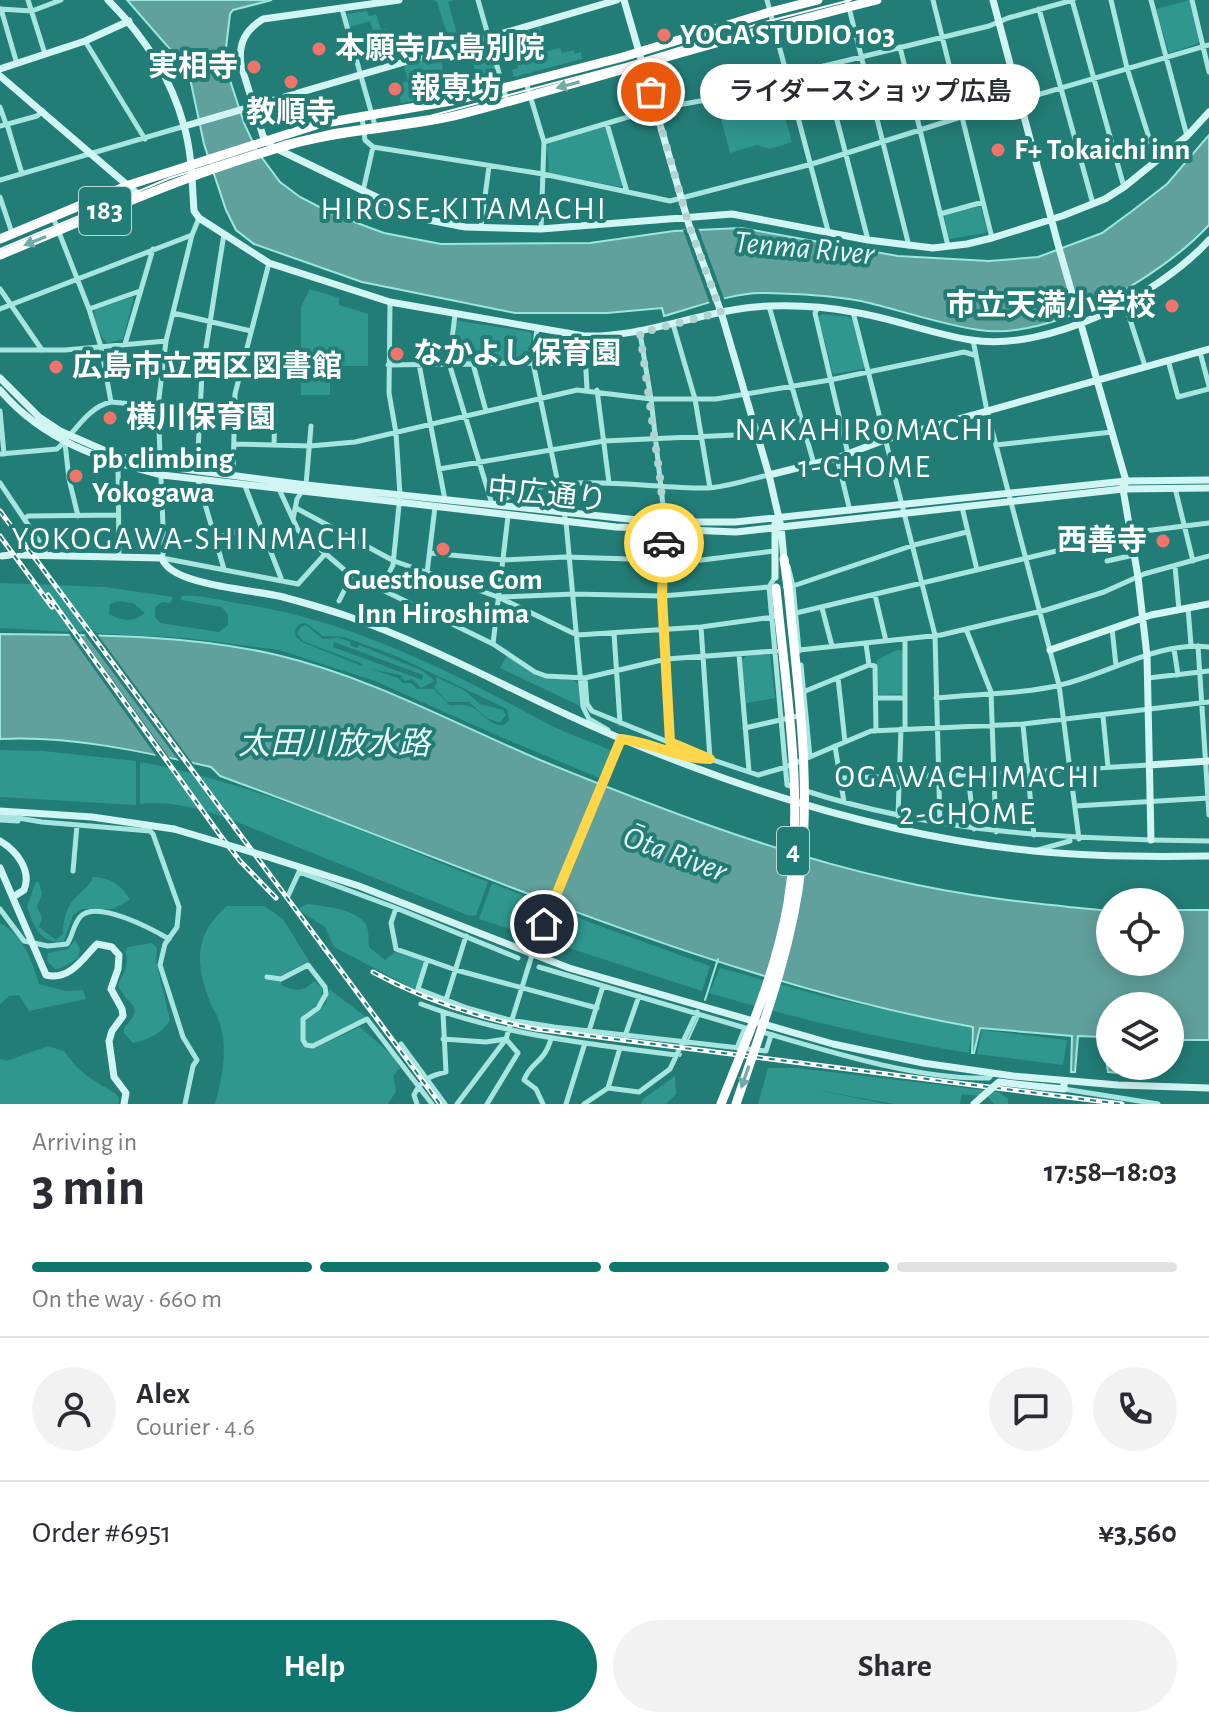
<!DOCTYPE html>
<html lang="en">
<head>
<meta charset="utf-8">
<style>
	body { margin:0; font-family:"Alegreya Sans","Noto Sans JP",sans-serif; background:#f2f2f3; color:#2b2b33; height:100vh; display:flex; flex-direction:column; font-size:30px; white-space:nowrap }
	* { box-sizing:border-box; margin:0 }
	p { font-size:26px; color:#7c7c81 }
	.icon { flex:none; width:44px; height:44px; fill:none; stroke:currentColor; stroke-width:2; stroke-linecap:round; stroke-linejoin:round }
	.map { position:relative; height:1104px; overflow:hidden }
	.sheet { display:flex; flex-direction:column; background:#fff; flex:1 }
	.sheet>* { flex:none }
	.controls { position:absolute; left:1096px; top:888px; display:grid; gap:16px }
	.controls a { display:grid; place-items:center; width:88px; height:88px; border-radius:50%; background:#fff; box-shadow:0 4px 20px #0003; font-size:40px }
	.pin { position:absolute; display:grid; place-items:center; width:68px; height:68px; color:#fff; margin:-34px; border:4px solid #fff; border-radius:50%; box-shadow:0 2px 8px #0007 }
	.courier { position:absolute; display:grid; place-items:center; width:80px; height:80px; margin:-40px; border:6px solid #ffd54a; border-radius:50%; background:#fff; color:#222; box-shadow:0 2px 10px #0007 }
	.bubble { position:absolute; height:56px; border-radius:28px; background:#fff; box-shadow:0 4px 20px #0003; font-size:26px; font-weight:600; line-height:56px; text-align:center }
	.head em { font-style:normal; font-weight:600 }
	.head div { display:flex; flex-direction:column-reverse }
	.head { display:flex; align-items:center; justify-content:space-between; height:136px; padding:0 32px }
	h1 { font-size:52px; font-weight:600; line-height:60px }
	.bar { display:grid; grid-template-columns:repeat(4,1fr); gap:12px 8px; align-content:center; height:96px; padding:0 32px }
	.bar i { height:10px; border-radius:6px; background:#e1e1e2 }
	.bar .active { background:#0f766e }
	.bar p { grid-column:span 4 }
	.line { display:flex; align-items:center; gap:20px; padding:0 32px; border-top:2px solid #e1e1e2 }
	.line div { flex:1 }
	.round { display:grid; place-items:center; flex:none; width:84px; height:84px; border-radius:42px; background:#f2f2f3 }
	.cta { display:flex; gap:16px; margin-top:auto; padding:16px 32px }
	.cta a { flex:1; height:92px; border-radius:48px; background:#0f766e; color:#fff; font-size:32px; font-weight:600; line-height:92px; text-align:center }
	.cta a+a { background:#f2f2f3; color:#2b2b33 }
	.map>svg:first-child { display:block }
	.green { fill:#30978e; fill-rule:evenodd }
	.water { fill:#61a19d; stroke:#9be7df; stroke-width:2 }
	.pier { fill:#237d77 }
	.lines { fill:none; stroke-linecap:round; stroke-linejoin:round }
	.stream { stroke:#9be7df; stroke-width:2 }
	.street { stroke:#a7e6e0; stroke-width:5 }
	.secondary { stroke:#d1f5f3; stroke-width:7 }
	.highway { stroke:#fff; stroke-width:9 }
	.tram { stroke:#fff; stroke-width:2 }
	.rail-casing { stroke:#fff; stroke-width:5 }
	.rail { stroke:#237d77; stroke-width:2; stroke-dasharray:6; stroke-linecap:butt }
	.secondary-bridge { stroke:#d1f5f3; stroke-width:7 }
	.highway-bridge { stroke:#fff; stroke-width:9 }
	.oneway { fill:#70aaa7 }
	.done { stroke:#b2d2cf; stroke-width:8; stroke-dasharray:0 14.4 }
	.route { stroke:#ffd54a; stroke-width:10 }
	.poi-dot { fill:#f1746a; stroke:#237d77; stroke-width:3 }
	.labels { text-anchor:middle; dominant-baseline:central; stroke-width:8; stroke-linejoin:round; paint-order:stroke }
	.shield { fill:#237d77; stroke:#bdd8d6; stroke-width:2 }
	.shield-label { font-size:28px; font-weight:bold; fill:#fff }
	.poi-label { font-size:30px; font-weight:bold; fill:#fff; stroke:#237d77; text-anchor:start }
	.street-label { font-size:30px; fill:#fff; stroke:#237d77 }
	.neighbourhood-label { font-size:32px; letter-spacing:2px; fill:#fff; stroke:#237d77 }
	.water-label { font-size:32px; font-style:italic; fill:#e8faf8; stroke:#237d77 }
</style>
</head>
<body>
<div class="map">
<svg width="1209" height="1104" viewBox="0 0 1209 1104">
	<rect width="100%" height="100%" fill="#237d77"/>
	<!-- green -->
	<path class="green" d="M433,0H455L448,2L459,41L450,44L437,2Z
		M1190,0L1199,41L1197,44L1169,53L1156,9Z
		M367,11L369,16L376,14L381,30L386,29L390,45L403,41L405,47L409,45L411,51L408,53L409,56L391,61L383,33L374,35L370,21L350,27L347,16L348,14Z
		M541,27V32L536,33L538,38L526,40L531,55L560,48L562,53L573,50L575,54L581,52L582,59L514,77L512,70L518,68L509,36Z
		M485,43L488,44L498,79L479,86L469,47Z
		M440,56L443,68L441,71L430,74L432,85L428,86L430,93L423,95L424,99L401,103L396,85L408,81L404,66Z
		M778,93L792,142L769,149L757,145L730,153L720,115L735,107Z
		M603,127L607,129L623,184L620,187L549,173L547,147L550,143Z
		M978,206L981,207L987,231L985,233L949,239L944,215Z
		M310,289L339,298V305L368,314V366H338L337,370H330V395H301V307Z
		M134,297L123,339L108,343C100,338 93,318 95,309Z
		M822,314L849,317L852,320L865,366L863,369L833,374L819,317Z
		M459,321L530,332L532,335L529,358L526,361H454L456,322Z
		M0,583L105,587L173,597L170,603L162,602L155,607V617L160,623L219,632L228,625V615L222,607L181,600L182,596C200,594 223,601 242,604C348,620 442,667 535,717C559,731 587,740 613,751L602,779L503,738L375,681L279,650L186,638L0,628ZM118,601L133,603L145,613C134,623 121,621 109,614L110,604ZM306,623L323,636L344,637L396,656L507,709L509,720L504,725C486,726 484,711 469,706C463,704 456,706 449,705L434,689H417L411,683H403L398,678L371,669L400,675L405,681L412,679L421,688L435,681L423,671L359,645L357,648L350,645L351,642L338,638L323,639L306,625L301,627L297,633L303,641L363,664L362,666L302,642L296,637L295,630L299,624ZM334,642L423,675L422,680L333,647Z
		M897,650H903V694L879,695L877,660Z
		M770,654L775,698L746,703L742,660L746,656Z
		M507,656L537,676L573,680L578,684L580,706L500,668Z
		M436,677L465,691L480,704L503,710L506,715L500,723L487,718L469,702H447L434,687L437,683Z
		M0,750L43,751L136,761V805L0,797Z
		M140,762C260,784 375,837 488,882L476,915L470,916C417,895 363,873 310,852C261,833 193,797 140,804Z
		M93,877C109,877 123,886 130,900L113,909H82L73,915L64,941C40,945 33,925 27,906L36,882H39L42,894L37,906L42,918L39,927L56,940L63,934C63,920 66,907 76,897C83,889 89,887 93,877Z
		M492,883L594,924L710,966L702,991L479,919Z
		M308,904C325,907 352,908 364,922C370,928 368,940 369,947L385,960L397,951L424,961L416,990L334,947L325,927L300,911V907Z
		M227,906H264L283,919L309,961L281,976V985C296,992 303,992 314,981L322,987C323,1005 312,1007 301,1018V1040L315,1048L360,1027L392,1055L400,1068L393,1076L396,1091L388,1104H215C222,1080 228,1049 220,1024C218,1016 213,1009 210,1002C195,963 194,935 227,906Z
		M0,923C24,936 31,959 39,984L65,991L83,990L86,999L29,1011L19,995L9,996L0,1004Z
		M75,940L80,949L78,958L62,968L55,969L47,961L48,953L68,949Z
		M152,943L157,948L156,961L170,1020C163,1033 147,1040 133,1043L124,1033V1028C148,1003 125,1006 118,985C124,973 130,964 125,951L128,947Z
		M720,968L830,998L972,1028L969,1053C881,1039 795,1018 709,993Z
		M329,989L366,1017L313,1044L307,1043L305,1039V1020L326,1004Z
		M982,1030L1067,1040L1063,1065L977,1054Z
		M48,1046L64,1051C73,1064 84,1075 98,1083C106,1089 114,1090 119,1098L118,1104H0V1059L7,1061Z
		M768,1068H796L999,1092L1008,1099V1104H994L988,1097L962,1094L960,1104H895L811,1089L886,1104H758Z
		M675,1076L676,1094L666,1104H641L643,1099Z"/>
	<!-- water -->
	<path class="water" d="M127,0H272L233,10L230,14L225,57L227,71L244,123L257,151L280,182L300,197L333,214L384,233L441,244L590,243L674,231L741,228L898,256L989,261L1038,257L1102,233L1132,211L1167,184L1209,135V225C1161,277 1052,341 979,330C939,324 900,310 861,301C830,295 795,294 764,293C734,292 693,308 664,316L662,308L607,313H515L362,282L254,244L236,230L226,210L204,144L191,83L183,64Z
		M0,634C91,635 187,634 277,655C370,677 453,723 540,760C655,807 774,853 895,880C966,897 1038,904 1110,911V962H1170V910H1209V1040H1170V1006H1110V1066H1124L1122,1073L1108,1072L1103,1037L1078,1036L1075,1072H1071L1072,1036L980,1028L974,1053H972L973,1027C711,980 469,866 220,776L211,767C145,752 68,735 0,739Z"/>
	<!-- pier -->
	<path class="pier" d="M698,228L725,301L710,304L683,230Z
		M67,631H77L173,763L159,760Z
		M82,631H95L196,768L182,765Z"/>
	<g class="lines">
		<!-- stream -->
		<path class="stream" d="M705,1000L718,959
			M688,1040L699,1016
			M680,1056L681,1054"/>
		<!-- street -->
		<path class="street" d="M28,0L45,54
			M478,0L507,101
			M767,0L828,231
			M847,0L909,246
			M933,0L992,238
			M1072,0L1124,187
			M1111,0L1127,68L1156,160
			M1151,0L1187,136
			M1192,0L1209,72
			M0,9L32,11L61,0
			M1,9L17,64
			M342,9L376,129
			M1039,9L1093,204
			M85,41L145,139
			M900,47L948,246
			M823,66L868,240
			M526,82L544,142L541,229
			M0,107L6,124
			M362,118L365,140L373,147L543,174L670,201L812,164L961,117L1209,45
			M7,124L22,174
			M607,124L627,192
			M0,126L37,116L43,111
			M544,142L655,109L723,97L787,75L989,26L1008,18L1073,0
			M0,180L185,126
			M363,191L373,147
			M0,197L12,233
			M940,214L983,202
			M53,217L89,309L101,347L111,402
			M199,218L192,235L166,341L158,406L164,550L162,558L298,584L325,554
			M481,227L489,166
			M0,289L42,350
			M1125,304L1145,366
			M769,306L814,464
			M0,309L192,235
			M89,309L140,291
			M817,309L815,313L848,454
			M853,312L935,635L940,824
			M173,313L251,331
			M455,315L449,363L492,504
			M673,324L695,399L710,488
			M537,328L533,363L566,522L583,707L589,719L608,730
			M640,333L651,399L665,523L662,596L670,742
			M584,336L587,389
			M973,340L987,411L1059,685L1079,839
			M125,344L153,249
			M0,350H65L166,341
			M1200,352L1209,386
			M1168,360L1178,397L1209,389
			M419,364L445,500
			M473,364L486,411
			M388,365L533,363
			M597,390L609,483
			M0,411L4,454
			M65,443L69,479L78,516
			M234,444L310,446L355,442L577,390L651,399H716L830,380L964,352L974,355
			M274,445L275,409
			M996,445L1112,432
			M0,454L57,449C74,434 87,407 111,402L234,413
			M837,458L850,511
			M118,464L119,557
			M439,469L604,441L757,434
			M197,471L202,373L224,234
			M233,475L235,394L269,263
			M198,480L224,569
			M0,483L45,550V556
			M245,486L281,578
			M1175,488L1193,561
			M279,489L298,530L348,573L493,644L535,672L546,676L585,678L666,659L776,651
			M493,505C554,467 640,489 708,488C727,487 749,479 769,475
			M962,507L977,570
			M296,508L394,561L498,597L577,635L701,627L773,617
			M24,519L28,516L117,515
			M293,519L297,499L306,485L311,426
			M216,538L236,532L262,534
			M430,553L503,560L565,557L662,560
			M1107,561L1134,555
			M662,565L774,551
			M788,566L793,586L799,651
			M1175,566L1179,610
			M427,573L435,507
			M775,577L769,587L787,785L794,787
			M793,586L914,545L967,532
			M381,589L393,565L400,495L396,433L389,393L390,302
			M875,595L886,641
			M499,597L574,594L662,596L769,587
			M339,601L352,575
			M822,608L832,646
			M1188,608L1191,645
			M796,613L1136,532L1209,523
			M1112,628L1116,666
			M966,629L991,692L996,832
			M614,633L620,723
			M493,644L508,516
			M866,644L869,665
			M1198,646L1209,815
			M1174,649L1178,675
			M799,650L941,635L1046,610L1104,592L1144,574L1209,556
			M739,654L749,771
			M801,665L810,757
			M585,678L587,704L592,711L710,759L758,775L786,767L871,731L1023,724L1209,702
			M838,678L845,742
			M1148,678L1209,671
			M803,692L869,665L875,666L876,731
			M876,698H904
			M936,698C974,694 1024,694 1060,685C1109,674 1158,641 1209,647
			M1103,716L1108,767
			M1023,725L1034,835
			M745,728L802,715
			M905,729V639
			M627,739L689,757L710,759L701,627
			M835,746L844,802
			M968,774L974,829
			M841,778L994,774L1149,765
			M803,790C938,834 1069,839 1209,841
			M1075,806L1209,798
			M0,815L42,822L150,831L153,834L179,907L177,927L165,944L160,965L183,1037L197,1060L193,1066L185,1104
			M898,816L901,729
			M0,820L18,821
			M1034,851L1070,841
			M300,867L299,872L396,908L518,958
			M73,871L77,825
			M288,896L299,872
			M396,908L391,923L396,949L456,970L597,1008
			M0,909L24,941L48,946L67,944C73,936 73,924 81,916C98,900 152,929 169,939
			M427,960L418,989L467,1008L510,1020L554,1027L766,1051L771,1035
			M539,967L752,1030
			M267,977L281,979L308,965L325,987L326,994L318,1008L303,1019V1040L306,1045L313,1046L367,1019L432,1104
			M446,1000L466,936
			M421,1004C503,1035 589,1044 676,1055
			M589,1031L603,986
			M762,1032C830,1052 919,1080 989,1078L993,1073
			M625,1036L639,996
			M443,1039L486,1042L506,1039L518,1053L487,1104
			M401,1044L445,1104
			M737,1048L745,1028
			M608,1088L620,1048
			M1064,1089L1158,1104
			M417,1104L414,1095C421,1080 429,1076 446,1072L443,1013
			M457,1104L506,1039L532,955
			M543,1104L536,1089L524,1080C531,1061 543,1065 551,1039
			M566,1104L585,1043
			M584,1104L608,1088L639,1092L670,1069L697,1012"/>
		<!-- secondary -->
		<path class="secondary" d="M108,0C144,36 171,77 184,126C192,153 192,183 194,211L199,218L269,263L390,302L584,336C648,338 706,308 769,306C796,305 827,307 853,312C893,318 931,334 971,340C1048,352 1158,296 1209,240
			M399,0L263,19C245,30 238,44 241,65L263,136L271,146L397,207L429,220L465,227L541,229L732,214L868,240L933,248L967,244L992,238L1062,216L1105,199L1124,187L1187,136L1209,112
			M624,0L689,225L721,312L769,475L781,527L784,559
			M993,0L1059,248L1126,481L1123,489L1138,577L1147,656L1151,840
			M0,69L85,41L129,21
			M0,76L140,196
			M185,126L617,0
			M0,378L39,417L60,431L117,456L161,466L306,485L657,522H735L1126,481L1209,480
			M0,390C42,440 101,460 162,475L616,527L736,532L1123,489L1209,488
			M769,475L837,458L887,439L1209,349
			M775,524V577
			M20,555L162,558C170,586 257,590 283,597C305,603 326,609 347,616C442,649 529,701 622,739C754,794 892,837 1034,851C1092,857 1151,857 1209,856
			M2,556L10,555
			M1050,650L1151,615L1209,604
			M1149,765L1209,761
			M0,811L92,817L174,829
			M0,841C17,851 32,871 24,890L13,897
			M265,856L359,886L569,968L833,1044L923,1063L1013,1076L1118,1085L1209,1088
			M0,868L46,975C70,981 83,958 97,944L112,947L119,955L118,969L111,989L122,1009L123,1016L112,1031L109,1041L114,1077L126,1093L124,1104
			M532,955L621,739
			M1043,1087L1064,1089V1081"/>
		<!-- highway -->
		<path class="highway" d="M0,239L129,185L319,124L457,100L623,57L770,12L818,0
			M0,255C99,214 196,170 300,142C353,128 409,128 462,114C601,78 737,34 877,0
			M784,559L788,587"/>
		<!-- tram -->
		<path class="tram" d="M0,249L170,178L287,141L334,130L430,116L626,64L765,22L851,0"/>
		<!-- rail casing -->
		<g class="rail-casing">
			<path id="rail" d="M0,511L440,1104
				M0,536L52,607
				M48,595L220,835L240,861L276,898
				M373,972C424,1000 480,1018 536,1029L1122,1104"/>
		</g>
		<!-- rail -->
		<use href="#rail" class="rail"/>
		<!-- secondary-bridge -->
		<path class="secondary-bridge" d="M174,829L265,856
			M974,1104L999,1082L1043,1087"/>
		<!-- highway-bridge -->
		<path class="highway-bridge" d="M721,1104C747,1038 776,973 788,903C805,799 786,691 776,588
			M736,1104C762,1027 792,950 801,868C811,775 797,680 788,587"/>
	</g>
	<!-- one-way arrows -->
	<defs><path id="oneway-solid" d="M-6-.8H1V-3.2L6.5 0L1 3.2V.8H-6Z" transform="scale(2)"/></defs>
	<g class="oneway">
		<use href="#oneway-solid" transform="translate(568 85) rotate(165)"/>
		<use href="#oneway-solid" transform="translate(35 241) rotate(158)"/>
		<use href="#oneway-solid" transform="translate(745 1077) rotate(109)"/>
	</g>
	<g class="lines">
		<!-- done -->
		<path class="done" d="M651,92L689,225L721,312L640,333L661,485L664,543"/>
		<!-- route -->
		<path class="route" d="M544,924L621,739C651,742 679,759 710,759L670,742L662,596L664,543"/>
	</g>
	<!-- markers -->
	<g class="poi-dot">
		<circle cx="664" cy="35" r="8"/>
		<circle cx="319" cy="49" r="8"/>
		<circle cx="254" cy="67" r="8"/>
		<circle cx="291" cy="82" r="8"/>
		<circle cx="395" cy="89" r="8"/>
		<circle cx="998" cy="150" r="8"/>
		<circle cx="1172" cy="306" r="8"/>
		<circle cx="397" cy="354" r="8"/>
		<circle cx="56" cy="367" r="8"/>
		<circle cx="110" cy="418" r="8"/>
		<circle cx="76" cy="476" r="8"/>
		<circle cx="1163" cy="541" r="8"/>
		<circle cx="443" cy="549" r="8"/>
	</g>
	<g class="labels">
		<!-- shield labels -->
		<g class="shield">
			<rect x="79" y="187" width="52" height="48" rx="6"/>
			<rect x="777" y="827" width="32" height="48" rx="6"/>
		</g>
		<g class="shield-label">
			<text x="105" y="211">183</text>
			<text x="793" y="851">4</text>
		</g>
		<!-- poi labels -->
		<g class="poi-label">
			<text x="680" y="35">YOGA STUDIO 103</text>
			<text x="335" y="49">本願寺広島別院</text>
			<text x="238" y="67" text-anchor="end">実相寺</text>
			<text x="411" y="89">報専坊</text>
			<text x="291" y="113" text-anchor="middle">教順寺</text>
			<text x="1014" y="150">F+ Tokaichi inn</text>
			<text x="1156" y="306" text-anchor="end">市立天満小学校</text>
			<text x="413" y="354">なかよし保育園</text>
			<text x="72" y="367">広島市立西区図書館</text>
			<text x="126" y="418">横川保育園</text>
			<text x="92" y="459">pb climbing<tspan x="92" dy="34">Yokogawa</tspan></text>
			<text x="1147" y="541" text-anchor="end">西善寺</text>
			<text x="443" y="580" text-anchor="middle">Guesthouse Com<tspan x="443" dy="34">Inn Hiroshima</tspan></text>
		</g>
		<!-- street labels -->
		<g class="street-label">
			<text transform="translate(547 495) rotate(6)">中広通り</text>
		</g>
		<!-- neighbourhood labels -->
		<g class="neighbourhood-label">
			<text x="464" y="209">HIROSE-KITAMACHI</text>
			<text x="865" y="430">NAKAHIROMACHI<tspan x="865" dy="37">1-CHOME</tspan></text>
			<text x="191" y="539">YOKOGAWA-SHINMACHI</text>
			<text x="968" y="777">OGAWACHIMACHI<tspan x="968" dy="37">2-CHOME</tspan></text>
		</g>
		<!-- water labels -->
		<g class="water-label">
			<text transform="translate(804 248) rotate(5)">Tenma River</text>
			<text x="334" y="744">太田川放水路</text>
			<text transform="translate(675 854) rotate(20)">Ōta River</text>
		</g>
	</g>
</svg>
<div class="controls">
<a><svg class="icon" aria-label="locate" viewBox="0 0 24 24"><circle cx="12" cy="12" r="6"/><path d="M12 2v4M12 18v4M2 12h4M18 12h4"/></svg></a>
<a><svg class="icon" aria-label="layers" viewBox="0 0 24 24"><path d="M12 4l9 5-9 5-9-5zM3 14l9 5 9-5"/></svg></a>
</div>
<div class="pin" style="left:651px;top:92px;background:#ea580c"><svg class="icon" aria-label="bag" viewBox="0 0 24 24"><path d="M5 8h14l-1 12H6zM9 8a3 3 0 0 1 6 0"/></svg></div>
<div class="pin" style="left:544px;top:924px;background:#1f2937"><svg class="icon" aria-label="home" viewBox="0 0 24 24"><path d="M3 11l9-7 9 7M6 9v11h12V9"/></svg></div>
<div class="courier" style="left:664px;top:543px"><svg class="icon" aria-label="car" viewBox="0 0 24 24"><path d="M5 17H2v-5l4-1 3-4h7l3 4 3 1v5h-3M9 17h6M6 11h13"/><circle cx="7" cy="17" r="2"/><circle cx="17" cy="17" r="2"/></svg></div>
<div class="bubble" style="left:700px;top:64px;width:340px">ライダースショップ広島</div>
</div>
<section class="sheet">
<div class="head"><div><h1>3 min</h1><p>Arriving in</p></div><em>17:58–18:03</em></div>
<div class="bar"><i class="active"></i><i class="active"></i><i class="active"></i><i></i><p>On the way · 660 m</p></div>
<div class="line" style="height:144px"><a class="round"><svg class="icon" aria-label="person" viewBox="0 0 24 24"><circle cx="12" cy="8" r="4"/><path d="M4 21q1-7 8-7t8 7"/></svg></a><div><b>Alex</b><p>Courier · 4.6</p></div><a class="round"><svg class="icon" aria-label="chat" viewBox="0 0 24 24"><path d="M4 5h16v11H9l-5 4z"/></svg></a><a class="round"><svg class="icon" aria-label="phone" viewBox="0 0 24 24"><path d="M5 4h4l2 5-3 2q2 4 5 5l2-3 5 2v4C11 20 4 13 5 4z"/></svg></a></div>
<div class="line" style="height:104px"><div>Order #6951</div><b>¥3,560</b></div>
<div class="cta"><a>Help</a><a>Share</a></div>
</section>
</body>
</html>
